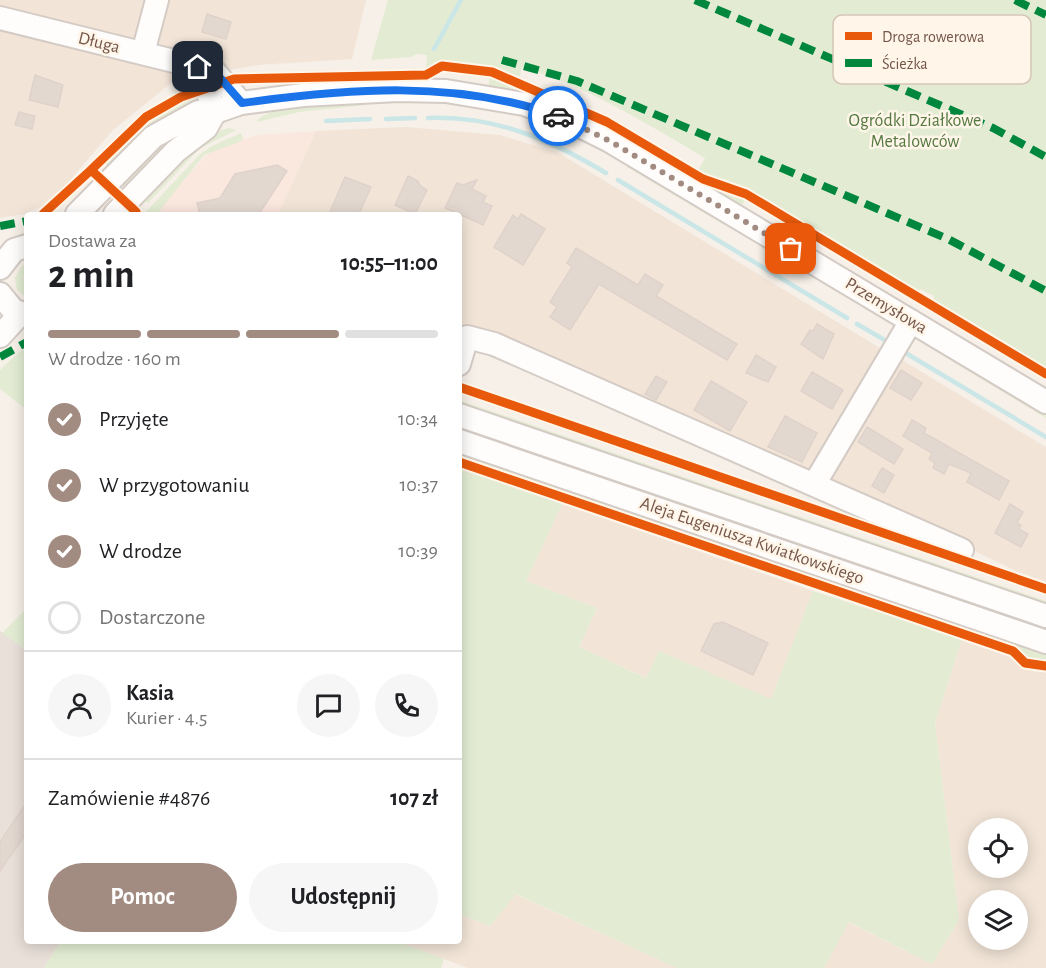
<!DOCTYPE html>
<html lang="pl">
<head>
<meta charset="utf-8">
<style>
	body { margin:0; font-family:"Alegreya Sans",sans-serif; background:#f6f6f6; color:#202124; height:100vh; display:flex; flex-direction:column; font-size:22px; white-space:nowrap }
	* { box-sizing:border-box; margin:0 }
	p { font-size:20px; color:#757577 }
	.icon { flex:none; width:33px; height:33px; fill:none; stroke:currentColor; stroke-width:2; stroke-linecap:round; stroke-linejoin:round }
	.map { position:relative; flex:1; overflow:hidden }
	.panel { position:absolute; left:24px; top:212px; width:438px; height:732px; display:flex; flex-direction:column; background:#fff; border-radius:6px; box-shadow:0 3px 15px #0003 }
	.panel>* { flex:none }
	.controls { position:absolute; left:968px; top:818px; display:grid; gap:12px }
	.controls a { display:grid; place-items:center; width:60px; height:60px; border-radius:50%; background:#fff; box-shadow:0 3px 15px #0003; font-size:30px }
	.pin { position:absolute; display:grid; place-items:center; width:51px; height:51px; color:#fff; margin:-26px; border-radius:12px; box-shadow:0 3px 9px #0006 }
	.courier { position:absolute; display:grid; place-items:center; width:60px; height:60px; margin:-30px; border:4px solid #1a73e8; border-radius:50%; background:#fff; color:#222; box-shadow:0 2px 8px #0007 }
	.overview em { font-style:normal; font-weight:600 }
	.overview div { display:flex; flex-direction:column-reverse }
	.overview { display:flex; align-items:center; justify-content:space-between; height:102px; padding:0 24px }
	h1 { font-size:39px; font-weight:600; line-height:45px }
	.bar { display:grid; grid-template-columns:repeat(4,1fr); gap:9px 6px; align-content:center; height:72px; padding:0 24px }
	.bar i { height:8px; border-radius:4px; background:#e0e0e0 }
	.bar .selected { background:#a28b81 }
	.bar p { grid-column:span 4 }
	.line { display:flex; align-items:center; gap:15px; padding:0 24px; border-top:2px solid #e0e0e0 }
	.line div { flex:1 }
	.round { display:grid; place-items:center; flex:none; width:63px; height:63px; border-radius:32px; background:#f6f6f6 }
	ol { padding:0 24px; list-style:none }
	li { display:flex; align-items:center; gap:18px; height:66px }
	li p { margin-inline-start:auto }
	li .icon { padding:6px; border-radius:50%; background:#a28b81; color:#fff; stroke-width:4 }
	li:last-child { color:#757577 }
	li i { width:33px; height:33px; border:3px solid #e0e0e0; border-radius:50% }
	.cta { display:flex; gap:12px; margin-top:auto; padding:12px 24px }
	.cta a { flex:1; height:69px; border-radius:36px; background:#a28b81; color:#fff; font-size:24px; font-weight:600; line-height:69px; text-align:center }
	.cta a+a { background:#f6f6f6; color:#202124 }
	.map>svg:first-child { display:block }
	.residential { fill:#f2e5d8; fill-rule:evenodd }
	.commercial { fill:#fae7de }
	.industrial { fill:#e9e0d9 }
	.green { fill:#e3ecd3 }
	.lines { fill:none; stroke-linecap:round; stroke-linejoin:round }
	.stream { stroke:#cae6e6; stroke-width:4.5 }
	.building { fill:#e3d8d0; stroke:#dfd2ca; stroke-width:1.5 }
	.minor-casing { stroke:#d4cbc5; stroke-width:26 }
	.minor { stroke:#fefdfc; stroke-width:22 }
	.quiet { stroke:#00873e; stroke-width:8; stroke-dasharray:15 8; stroke-linecap:butt }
	.cycleway-casing { stroke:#fff5e8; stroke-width:13 }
	.cycleway { stroke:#e8590c; stroke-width:9 }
	.done { stroke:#a28b81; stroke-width:6; stroke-dasharray:0 10.8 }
	.route { stroke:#1a73e8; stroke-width:8 }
	.labels { text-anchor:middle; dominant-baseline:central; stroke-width:5; stroke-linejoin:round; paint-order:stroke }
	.street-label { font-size:18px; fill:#745549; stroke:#fff5e8 }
	.park-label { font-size:18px; fill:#547941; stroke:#fff5e8 }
	.key { fill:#fff5e8; stroke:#d5c5b8; stroke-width:1.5 }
	.key-label { font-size:16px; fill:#745549 }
</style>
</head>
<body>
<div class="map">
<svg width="1046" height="968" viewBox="0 0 1046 968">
	<rect width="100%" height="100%" fill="#f6f0e8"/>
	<!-- residential -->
	<path class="residential" d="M0,0H366L352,59L258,65L175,80L113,130L65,186L44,205L24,214L0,218Z
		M406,127L500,135L557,152L885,351L812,475L509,341L459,328V214H278L316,131Z
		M897,357L1046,447V582L1016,571L826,479Z
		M562,504L813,591L771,700L659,651L647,678L579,647L597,608L526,581Z
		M962,639L1011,657L1024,668L1035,672L1046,671V968H824L848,922L932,964L959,920L935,723ZM978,828H1017V867H978ZM978,900H1017V939H978Z
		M515,894L677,968H468L396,941L459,940V914L490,926Z"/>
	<!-- commercial -->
	<path class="commercial" d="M316,131L278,214H155L204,157L221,145L259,135Z"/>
	<!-- industrial -->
	<path class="industrial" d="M0,631L27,650V940L61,941L44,968H0Z"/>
	<!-- green -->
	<path class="green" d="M388,0H1046V368L933,300L934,296L921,289L919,292L749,190L698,171L705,158C644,122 590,88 522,67L519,80C491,67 455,54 426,69L427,55L416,54L411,57L371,60Z
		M490,77L701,183L746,198L740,209L488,89Z
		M195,97L192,103L106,168V164C131,136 157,106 195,97Z
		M363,101L367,105L299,112L257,122C265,104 343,103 363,101Z
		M191,122L127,190L119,182L149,152Z
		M229,128L236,130L199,149L148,203L140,200C163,176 196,136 229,128Z
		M241,133L243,139L239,142L204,155L157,214H144L199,155L212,146Z
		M630,165L726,223V226L627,167Z
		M27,263V298L17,290L15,278L21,267Z
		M926,343L1046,412V418L927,346Z
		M27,348V410L0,389V370L19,352Z
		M459,391L1046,592V595L459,394Z
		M459,400L1046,601V607L463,407Z
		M459,423L831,554V555L459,432Z
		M459,450L828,576L833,583L459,456Z
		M459,469L562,504L526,581L597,608L579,647L646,678L659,651L771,699L813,591L962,639L935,723L959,920L932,964L849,922L824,968H677L516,894L490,926L459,914Z
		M869,591L999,635L1002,642L863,594Z
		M27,608V650L2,633Z
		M1020,642L1046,651V661L1027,657L1014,646Z
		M61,940L396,941L444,959L441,968H44Z"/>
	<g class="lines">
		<!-- stream -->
		<path class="stream" d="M434,49L461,0
			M428,118C494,115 551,140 606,173
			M386,119L415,118
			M326,121L370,119
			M618,180L847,318
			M857,324L888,342
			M904,352L1046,437"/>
	</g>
	<!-- building -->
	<path class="building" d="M207,14L231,22L226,39L202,32Z
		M35,75L63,85L58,107L29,100Z
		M19,112L35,116L32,129L15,125Z
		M277,165L287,171L259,214H200L197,203L220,198L235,174Z
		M408,176L418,181L420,186L427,190L415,214L395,205Z
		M345,177L371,187L359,214H329Z
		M477,180L472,189L486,196L483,202L492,206L483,225L445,208L457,183L463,185Z
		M521,214L545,229L523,265L494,247L513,215L518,219Z
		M576,248L638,285L645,274L663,285L656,296L737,344L727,360L599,284L570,330L550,317L557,307L550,302L572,267L567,263Z
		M817,324L834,334L823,359L801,344L810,330L813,331Z
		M756,355L776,367L768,382L746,373Z
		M901,370L922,383L911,400L890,388Z
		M812,372L843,390L832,409L801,391Z
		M656,376L667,382L656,400L645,394Z
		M711,381L747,402L730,431L694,410Z
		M785,416L817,433L802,462L768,447Z
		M912,420L926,428L924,433L1009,481L999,500L967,482L971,473L949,464L944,474L933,468L935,463L929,459L932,453L903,436Z
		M867,427L903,449L894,464L858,442Z
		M882,468L894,475L884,493L872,486Z
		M1010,504L1023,512L1017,523L1021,525L1019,529L1028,534L1021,547L995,533Z
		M723,622L768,643L753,675L701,651L714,624Z
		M27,802V832L0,871V842Z"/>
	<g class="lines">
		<!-- minor casing -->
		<g class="minor-casing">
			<path id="minor" d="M0,18L214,71L241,103
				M143,53L157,0
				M198,67L215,112
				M77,214L153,137L198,112H215L241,103L303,95L398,90L446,91L524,104L570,121L610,141L1046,402
				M115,214L176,151L206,128L215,112
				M0,268L14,250L27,246
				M0,294L13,310L27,315
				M0,336L20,314
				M459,364L467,337L494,344L962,550
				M459,415L1046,616
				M459,441L1046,642
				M815,483L911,321"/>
		</g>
		<!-- minor -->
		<use href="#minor" class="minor"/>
		<!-- quiet -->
		<path class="quiet" d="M695,0L993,128L1046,157
			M1015,0L1046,15
			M502,60L577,81L948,239L1046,291
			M0,226L27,221
			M0,357L27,342"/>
		<!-- cycleway casing -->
		<g class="cycleway-casing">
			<path id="cycleway" d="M91,170L146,117L181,97L234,79L426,75L442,66L492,72L607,122L703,179L746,194L1046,374
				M43,214L91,170L132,208L136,212L135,214
				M459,387L1046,589
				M459,462L1013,651L1025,663L1046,666"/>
		</g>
		<!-- cycleway -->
		<use href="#cycleway" class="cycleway"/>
	</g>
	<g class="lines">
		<!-- done -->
		<path class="done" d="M558,116L610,141L791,249"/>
		<!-- route -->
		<path class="route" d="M198,67L214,71L242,103C347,89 455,79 558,116"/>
	</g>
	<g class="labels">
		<!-- street labels -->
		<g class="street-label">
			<text transform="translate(99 43) rotate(14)">Długa</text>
			<text transform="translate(886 306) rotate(31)">Przemysłowa</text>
			<text transform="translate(752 541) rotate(19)">Aleja Eugeniusza Kwiatkowskiego</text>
		</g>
		<!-- park labels -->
		<g class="park-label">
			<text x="915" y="121">Ogródki Działkowe<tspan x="915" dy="21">Metalowców</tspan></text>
		</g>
	</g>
	<!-- legend -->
	<rect x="833" y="15" width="198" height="69" rx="9" class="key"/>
	<rect x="845" y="32" width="27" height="8" fill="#e8590c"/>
	<rect x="845" y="59" width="27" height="8" fill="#00873e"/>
	<g class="key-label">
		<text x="882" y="42">Droga rowerowa</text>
		<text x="882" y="69">Ścieżka</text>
	</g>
</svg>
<div class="controls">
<a><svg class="icon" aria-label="locate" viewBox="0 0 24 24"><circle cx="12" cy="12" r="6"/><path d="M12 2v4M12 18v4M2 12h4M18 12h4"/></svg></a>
<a><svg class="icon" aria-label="layers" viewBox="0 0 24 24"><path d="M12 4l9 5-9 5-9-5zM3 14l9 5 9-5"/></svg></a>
</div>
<div class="pin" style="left:791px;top:249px;background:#ea580c"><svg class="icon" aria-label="bag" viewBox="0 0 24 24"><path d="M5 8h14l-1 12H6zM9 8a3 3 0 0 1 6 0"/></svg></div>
<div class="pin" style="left:198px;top:67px;background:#1f2937"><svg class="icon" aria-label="home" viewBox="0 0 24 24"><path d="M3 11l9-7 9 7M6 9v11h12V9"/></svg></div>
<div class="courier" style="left:558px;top:116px"><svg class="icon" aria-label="car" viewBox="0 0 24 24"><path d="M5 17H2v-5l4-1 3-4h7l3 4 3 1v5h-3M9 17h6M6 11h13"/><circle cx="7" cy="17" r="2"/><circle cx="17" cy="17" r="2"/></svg></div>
<section class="panel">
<div class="overview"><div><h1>2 min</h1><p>Dostawa za</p></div><em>10:55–11:00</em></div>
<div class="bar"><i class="selected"></i><i class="selected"></i><i class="selected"></i><i></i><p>W drodze · 160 m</p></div>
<ol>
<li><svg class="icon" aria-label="check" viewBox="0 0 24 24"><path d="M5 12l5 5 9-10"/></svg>Przyjęte<p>10:34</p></li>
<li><svg class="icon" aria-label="check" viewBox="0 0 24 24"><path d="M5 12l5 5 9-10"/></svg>W przygotowaniu<p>10:37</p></li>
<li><svg class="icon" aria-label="check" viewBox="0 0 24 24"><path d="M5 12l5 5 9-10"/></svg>W drodze<p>10:39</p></li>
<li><i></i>Dostarczone</li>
</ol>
<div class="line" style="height:108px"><a class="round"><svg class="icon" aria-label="person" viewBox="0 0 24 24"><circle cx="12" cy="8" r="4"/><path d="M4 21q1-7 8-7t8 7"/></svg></a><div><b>Kasia</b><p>Kurier · 4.5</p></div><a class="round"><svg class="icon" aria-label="chat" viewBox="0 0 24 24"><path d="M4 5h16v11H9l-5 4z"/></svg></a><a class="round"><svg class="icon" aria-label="phone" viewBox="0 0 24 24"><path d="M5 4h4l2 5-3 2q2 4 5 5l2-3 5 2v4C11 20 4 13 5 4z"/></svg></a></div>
<div class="line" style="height:78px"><div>Zamówienie #4876</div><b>107 zł</b></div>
<div class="cta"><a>Pomoc</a><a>Udostępnij</a></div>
</section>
</div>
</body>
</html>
